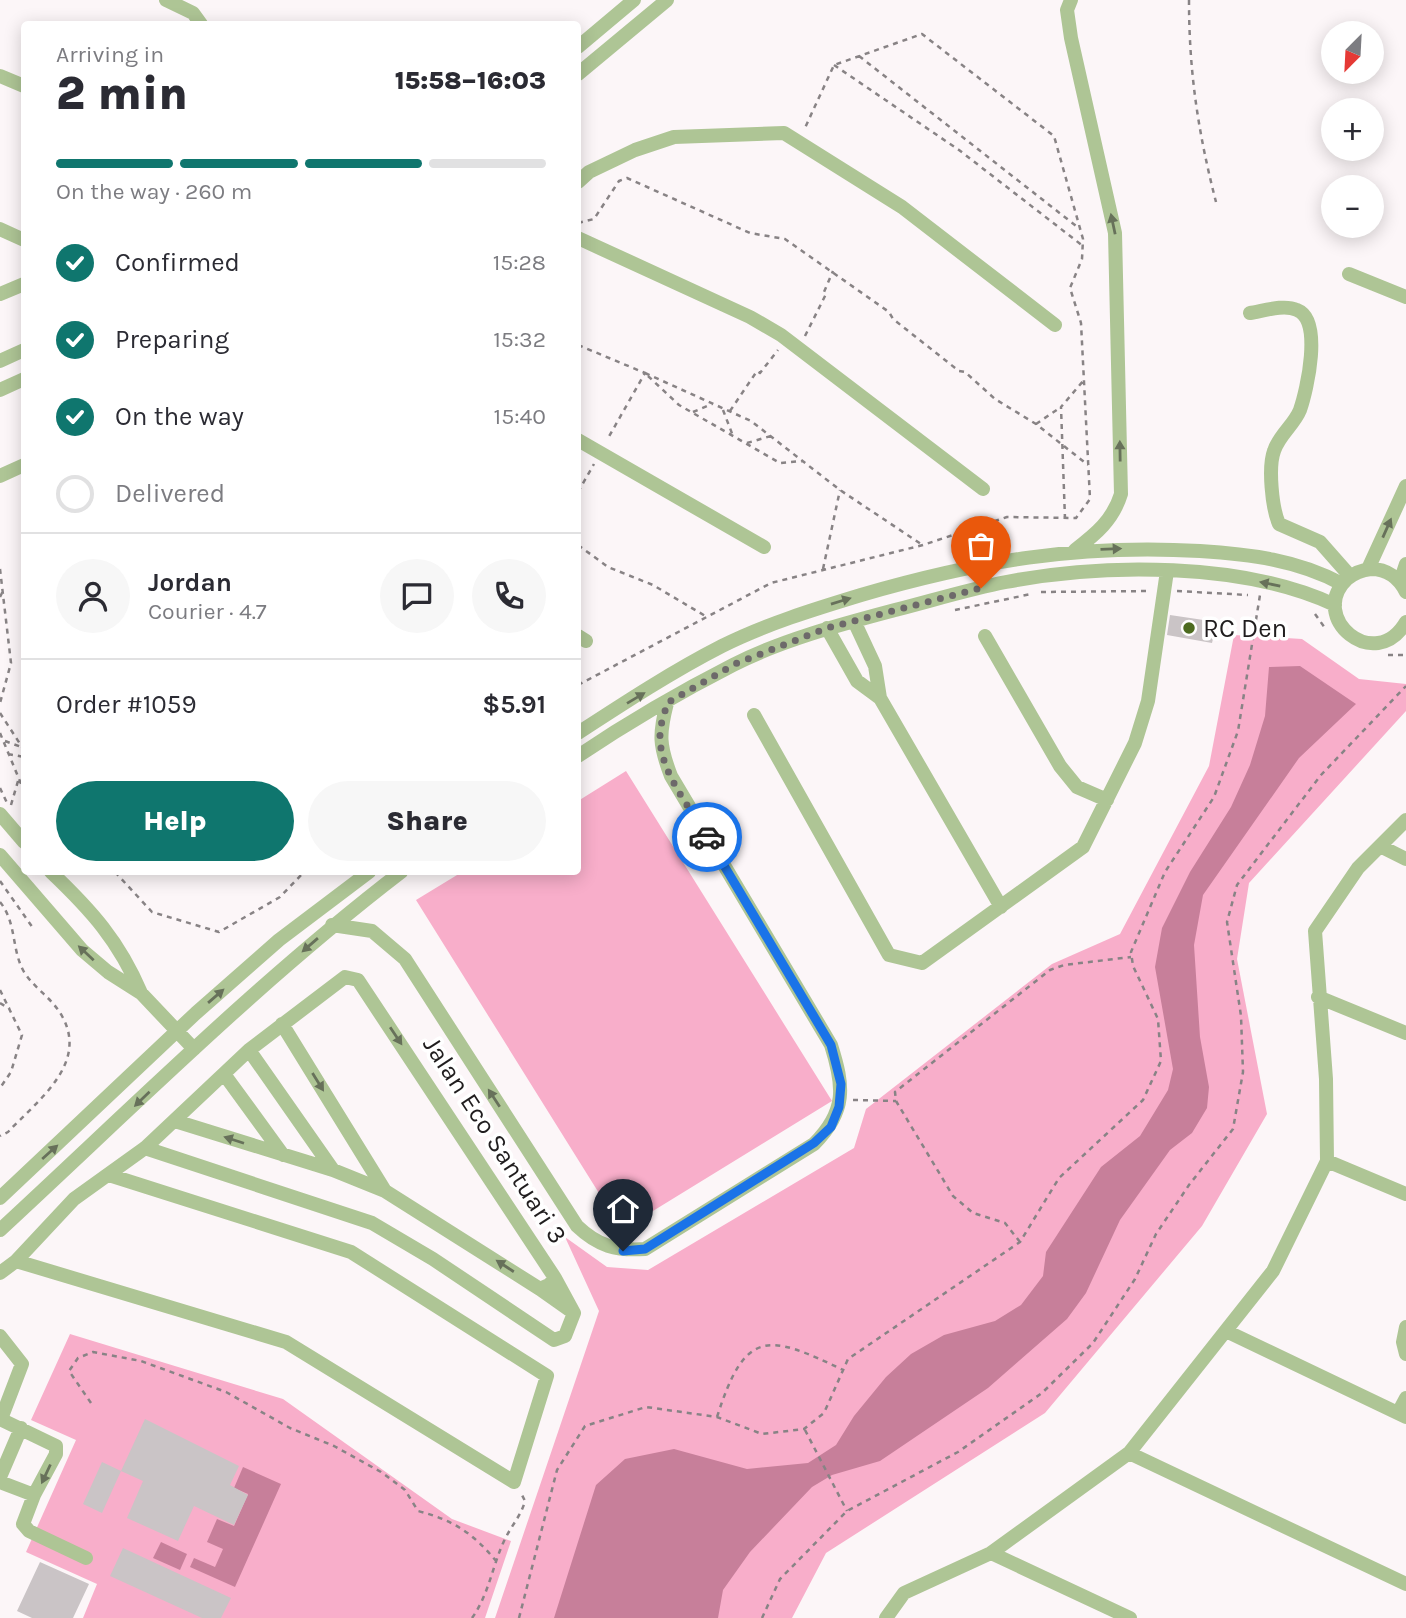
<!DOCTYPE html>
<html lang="en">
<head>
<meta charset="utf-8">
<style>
	body { margin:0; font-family:Karla,sans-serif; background:#f7f7f7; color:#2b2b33; height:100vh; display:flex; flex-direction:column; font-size:26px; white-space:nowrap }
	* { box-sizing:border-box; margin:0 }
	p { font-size:23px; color:#7c7c81 }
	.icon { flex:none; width:38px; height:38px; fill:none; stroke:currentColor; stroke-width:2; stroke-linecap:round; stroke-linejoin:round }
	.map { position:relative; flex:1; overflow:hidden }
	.drawer { position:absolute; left:21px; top:21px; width:560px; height:854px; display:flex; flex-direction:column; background:#fff; border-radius:7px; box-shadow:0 4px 18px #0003 }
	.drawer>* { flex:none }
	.needle { width:46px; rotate:204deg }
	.buttons { position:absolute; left:1321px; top:21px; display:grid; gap:14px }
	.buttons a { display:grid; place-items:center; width:63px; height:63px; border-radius:50%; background:#fff; box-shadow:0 4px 18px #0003; font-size:35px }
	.pin { position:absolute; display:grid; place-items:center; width:60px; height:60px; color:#fff; margin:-72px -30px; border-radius:50% 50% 50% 0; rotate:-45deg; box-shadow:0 0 7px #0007 }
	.pin .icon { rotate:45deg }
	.courier { position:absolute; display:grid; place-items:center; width:70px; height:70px; margin:-35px; border:5px solid #1a73e8; border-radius:50%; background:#fff; color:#222; box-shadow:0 2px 9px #0007 }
	.head em { font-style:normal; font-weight:800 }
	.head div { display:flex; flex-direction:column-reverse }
	.head { display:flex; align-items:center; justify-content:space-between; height:119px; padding:0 35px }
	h1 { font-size:46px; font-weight:800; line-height:52px }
	.bar { display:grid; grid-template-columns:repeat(4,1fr); gap:10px 7px; align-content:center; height:84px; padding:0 35px }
	.bar i { height:9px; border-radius:5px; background:#e1e1e2 }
	.bar .on { background:#0f766e }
	.bar p { grid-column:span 4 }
	.line { display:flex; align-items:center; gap:18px; padding:0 35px; border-top:2px solid #e1e1e2 }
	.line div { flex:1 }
	.round { display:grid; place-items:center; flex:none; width:74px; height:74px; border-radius:37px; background:#f7f7f7 }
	ol { padding:0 35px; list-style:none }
	li { display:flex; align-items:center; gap:21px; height:77px }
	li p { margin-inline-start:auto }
	li .icon { padding:7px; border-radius:50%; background:#0f766e; color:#fff; stroke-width:4 }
	li:last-child { color:#7c7c81 }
	li i { width:38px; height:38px; border:4px solid #e1e1e2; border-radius:50% }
	.cta { display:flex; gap:14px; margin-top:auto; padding:14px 35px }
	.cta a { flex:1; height:80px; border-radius:42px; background:#0f766e; color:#fff; font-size:28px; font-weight:800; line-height:80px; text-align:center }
	.cta a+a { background:#f7f7f7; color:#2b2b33 }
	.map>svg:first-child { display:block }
	.green { fill:#f8aeca }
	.water { fill:#c77f9a }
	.building { fill:#cac4c6 }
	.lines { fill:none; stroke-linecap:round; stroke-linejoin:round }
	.path { stroke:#888385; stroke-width:2.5; stroke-dasharray:5 5; stroke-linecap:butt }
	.minor { stroke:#aec595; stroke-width:14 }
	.oneway { fill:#67715a }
	.done { stroke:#6d696a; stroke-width:7; stroke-dasharray:0 12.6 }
	.route { stroke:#1a73e8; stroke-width:9 }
	.poi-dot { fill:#4d6b20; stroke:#fff; stroke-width:2.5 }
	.labels { text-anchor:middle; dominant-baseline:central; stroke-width:7; stroke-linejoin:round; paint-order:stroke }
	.poi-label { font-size:26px; fill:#201d1e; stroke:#fff; text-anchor:start }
	.street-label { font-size:26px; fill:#201d1e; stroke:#fff }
</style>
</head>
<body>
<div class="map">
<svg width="1406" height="1618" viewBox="0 0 1406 1618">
	<rect width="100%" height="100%" fill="#fcf6f8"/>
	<!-- green -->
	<path class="green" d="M1234,635L1302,639L1359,679L1406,684V711L1249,883L1237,959L1267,1114L1202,1226L1045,1413L826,1553L792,1618H495L599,1311L565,1237L607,1267L648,1270L854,1148L866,1109L1052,964L1120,934L1209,766Z
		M626,771L832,1101L622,1230L416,900L462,872H578V801Z
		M70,1334L283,1399L452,1519L511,1541L485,1618H83L97,1584L26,1552L76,1440L31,1420Z"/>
	<!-- water -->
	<path class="water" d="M1300,666L1356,704L1299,758L1203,895L1194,945L1200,1037L1209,1087L1207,1108L1192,1133L1170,1150L1120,1220L1086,1293L1067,1319L988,1388L880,1461L832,1475L812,1487L750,1552L723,1590L718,1618H554L596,1485L625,1459L674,1449L747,1469L808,1463L836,1445L854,1416L886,1377L911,1354L944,1335L995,1321L1021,1305L1043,1276L1046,1252L1101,1167L1140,1136L1168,1090L1173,1069L1155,967L1162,928L1190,872L1231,807L1250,765L1265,716L1269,667Z
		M243,1467L281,1484L235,1587L190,1567L194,1558L215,1567L223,1549L207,1542L217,1519L234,1526L248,1494L234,1488Z
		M161,1542L187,1554L180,1570L153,1558Z"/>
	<!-- building -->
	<path class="building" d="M1170,615L1217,622L1212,643L1167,635Z
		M145,1419L239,1466L230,1485L248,1495L234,1525L194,1506L178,1541L127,1518L143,1481L121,1471Z
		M102,1462L121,1471L102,1513L83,1504Z
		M123,1548L231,1598L221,1618H202L110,1576Z
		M40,1562L89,1584L73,1618H32L17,1611Z"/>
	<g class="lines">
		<!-- path -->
		<path class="path" d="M1189,0C1189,72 1198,132 1216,202
			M859,56L1080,229
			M834,65L959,150L1083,246
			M578,223L594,219L619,181L627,178L750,233L785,239L889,312L893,319L959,371L965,372L995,399L1036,424L1088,465
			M805,336L826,294L824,292L833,271
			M578,345L645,373L607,440
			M645,373L751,421L840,490L921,544
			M648,376L679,405L780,463L803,461
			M723,410L733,436
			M730,411L757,371L760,373L778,350
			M693,412L712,404
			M1036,424L1061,407
			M747,443L771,436
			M578,492L594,464
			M1065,519L1061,407L1084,380
			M578,545L608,567L653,585L707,617
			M0,569L11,663L0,703
			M823,569L840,490
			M1177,591L1248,595
			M1041,592L1150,591
			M0,597L4,589
			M955,610L1031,594
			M1315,614L1325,628
			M1388,655H1406
			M578,685L771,583L923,545L1007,517L1076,518L1090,499L1081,323L1070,288L1082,259L1083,239L1054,136L922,34L834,65L804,130
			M0,713L24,750
			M0,733L24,791
			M5,741L24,748
			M8,754L24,757
			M0,788L7,803
			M11,805L18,781
			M115,872L152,912L219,932L280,897L304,872
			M0,881L33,928
			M0,902C17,923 11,949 24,972C35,989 52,998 62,1016C89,1064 37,1101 8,1132L0,1136
			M0,990L22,1035L11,1072L0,1088
			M0,1003L10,1009
			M853,1100L896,1101
			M1020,1242L1005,1223L973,1213L953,1196L896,1101L895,1092L1050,970L1064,965L1131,957
			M91,1403L69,1371L78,1358L93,1352L141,1361L226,1392L290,1428L334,1446L381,1472L405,1490L418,1511C453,1520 473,1533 496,1561
			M717,1417C745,1329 767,1333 843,1370
			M805,1430L847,1511
			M472,1618C489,1594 492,1567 504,1541C511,1526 521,1516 525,1501L521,1493
			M519,1618L557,1470L585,1426L646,1407L717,1417L762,1434L804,1429L824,1413L848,1359L1020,1242L1059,1178L1143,1100L1161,1061L1158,1019L1133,966L1131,952L1165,872L1214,797L1238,731L1260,595
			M762,1618L780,1579L847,1511L958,1452L1042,1393L1093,1343L1135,1279L1156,1234L1189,1185L1233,1129L1243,1072L1241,1016L1227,922L1237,885L1321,775L1406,686"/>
		<!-- minor -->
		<path class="minor" d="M166,0L193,13L201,24
			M1071,0L1067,10L1071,38L1115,233L1121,494C1113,520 1096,534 1075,550
			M578,47L634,0
			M578,74L667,0
			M0,76L24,86
			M578,182L589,172L635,150L674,137L784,133L902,207L1055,325
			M0,229L24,240
			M578,238L750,317L781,335L983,489
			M1349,274L1406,297
			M0,294L24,284
			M1250,313C1263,311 1284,304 1297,310C1323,320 1307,390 1300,410C1294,425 1279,435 1274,451C1268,467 1272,508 1279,524L1320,542L1350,576
			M0,361L24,350
			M0,390L24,379
			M578,440L764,547
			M0,476L24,465
			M1368,569L1406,486
			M1400,582L1406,564
			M1406,592C1399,578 1387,569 1371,569C1362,570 1354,573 1347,579C1307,617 1375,675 1406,622
			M854,621L875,666L880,698
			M827,628L857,681L880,698L1001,907
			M578,636L586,641
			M985,636L1060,766L1077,787L1107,800
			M754,715L889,955L922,963L1083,847L1135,743L1148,701L1167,571
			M578,733C624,703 673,671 722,646C766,624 815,609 861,595C978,561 1078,544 1200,551C1249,554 1298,560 1342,584
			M578,756C627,723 680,692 733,665C784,639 843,624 899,609C934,600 970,589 1006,582C1104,563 1244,562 1335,605
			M0,814L24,842
			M1382,847L1406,859
			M0,855L82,950L108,972L141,993L194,1049
			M51,872C91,910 119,941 141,993
			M332,925L372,931L405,959L577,1226C598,1246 616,1251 645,1249L814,1144C847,1111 844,1086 831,1045L671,776C659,745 659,734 667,703
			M1318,997L1406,1033
			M282,1024L385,1191
			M249,1050L333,1170
			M224,1074L283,1155
			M145,1148L372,1223L433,1259L554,1340L565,1336L574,1313
			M1327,1161L1406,1194
			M0,1198L196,1013L279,940L369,872
			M0,1230C132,1108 259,981 401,872
			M16,1261L286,1342L514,1482L547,1376L351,1252L109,1175
			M0,1273L16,1261L74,1199L145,1148L249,1050L345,977L358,980L555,1278L549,1285L540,1289L385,1191L333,1170L175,1121
			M540,1289L574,1313L555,1278
			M1406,1327L1403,1342L1406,1354
			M1228,1332L1406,1417
			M0,1336L22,1364L1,1419
			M1398,1413L1406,1398
			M0,1419L56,1446V1454L34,1495L0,1482
			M1129,1453L1406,1584
			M0,1477L21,1428
			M34,1495L23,1524L29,1531L86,1558
			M991,1553L1130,1618
			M886,1618L904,1593L991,1553L1129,1453L1273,1271L1327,1161L1326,1079L1315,931L1358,868L1406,820"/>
	</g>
	<!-- one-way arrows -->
	<defs><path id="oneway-solid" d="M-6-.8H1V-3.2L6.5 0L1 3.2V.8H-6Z" transform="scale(1.75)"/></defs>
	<g class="oneway">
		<use href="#oneway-solid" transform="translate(1113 224) rotate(-102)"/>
		<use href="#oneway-solid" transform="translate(1120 451) rotate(-91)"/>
		<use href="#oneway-solid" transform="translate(1387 528) rotate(-66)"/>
		<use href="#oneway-solid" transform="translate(1111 549) rotate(-2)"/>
		<use href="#oneway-solid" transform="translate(1270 584) rotate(-168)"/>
		<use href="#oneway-solid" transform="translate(841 601) rotate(-17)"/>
		<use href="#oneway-solid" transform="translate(636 698) rotate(-31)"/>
		<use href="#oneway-solid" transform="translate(310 945) rotate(139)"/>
		<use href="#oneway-solid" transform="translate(86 953) rotate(-137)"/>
		<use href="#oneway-solid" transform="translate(216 996) rotate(-41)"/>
		<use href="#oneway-solid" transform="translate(396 1036) rotate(56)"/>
		<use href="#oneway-solid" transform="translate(318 1082) rotate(58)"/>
		<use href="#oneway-solid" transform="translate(494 1098) rotate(-123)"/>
		<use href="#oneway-solid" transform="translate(142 1099) rotate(136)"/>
		<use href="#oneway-solid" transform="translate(234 1140) rotate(-162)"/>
		<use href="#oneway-solid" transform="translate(50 1152) rotate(-42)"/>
		<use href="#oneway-solid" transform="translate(505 1266) rotate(-147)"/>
		<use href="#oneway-solid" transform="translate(46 1474) rotate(115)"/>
	</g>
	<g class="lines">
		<!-- done -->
		<path class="done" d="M707,837C690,807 659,771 660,735C660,724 665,713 667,703L735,664L827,628L981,588"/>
		<!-- route -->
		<path class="route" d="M623,1251L645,1249L814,1143L831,1127L839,1107L841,1084L831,1045L707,837"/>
	</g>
	<!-- markers -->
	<circle class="poi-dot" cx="1189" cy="628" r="7"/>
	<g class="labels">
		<!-- poi labels -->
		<g class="poi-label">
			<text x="1203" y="628">RC Den</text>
		</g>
		<!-- street labels -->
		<g class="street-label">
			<text transform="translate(495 1140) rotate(57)">Jalan Eco Santuari 3</text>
		</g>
	</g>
</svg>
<div class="buttons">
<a><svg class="needle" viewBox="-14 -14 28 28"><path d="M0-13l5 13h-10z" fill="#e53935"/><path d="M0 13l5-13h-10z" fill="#7c7c81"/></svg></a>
<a>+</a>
<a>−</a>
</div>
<div class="pin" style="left:981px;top:588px;background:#ea580c"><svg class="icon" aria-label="bag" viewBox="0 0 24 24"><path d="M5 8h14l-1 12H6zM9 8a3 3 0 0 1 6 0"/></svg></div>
<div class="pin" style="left:623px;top:1251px;background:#1f2937"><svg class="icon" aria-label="home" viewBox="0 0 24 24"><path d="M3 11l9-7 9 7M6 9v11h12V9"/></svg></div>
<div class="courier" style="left:707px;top:837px"><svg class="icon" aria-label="car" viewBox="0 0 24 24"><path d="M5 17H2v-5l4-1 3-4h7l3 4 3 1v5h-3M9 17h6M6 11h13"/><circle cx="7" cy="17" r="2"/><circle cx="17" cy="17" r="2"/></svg></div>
<section class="drawer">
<div class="head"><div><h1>2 min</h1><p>Arriving in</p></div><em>15:58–16:03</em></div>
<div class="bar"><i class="on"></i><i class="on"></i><i class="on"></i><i></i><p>On the way · 260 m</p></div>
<ol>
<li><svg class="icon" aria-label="check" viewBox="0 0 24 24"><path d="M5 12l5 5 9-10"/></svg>Confirmed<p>15:28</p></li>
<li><svg class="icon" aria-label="check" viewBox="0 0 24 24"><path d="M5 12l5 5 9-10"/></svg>Preparing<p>15:32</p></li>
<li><svg class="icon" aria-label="check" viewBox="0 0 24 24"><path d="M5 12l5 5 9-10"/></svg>On the way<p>15:40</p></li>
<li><i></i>Delivered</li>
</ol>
<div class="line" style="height:126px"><a class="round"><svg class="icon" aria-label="person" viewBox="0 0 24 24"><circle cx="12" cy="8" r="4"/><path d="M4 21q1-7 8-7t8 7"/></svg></a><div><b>Jordan</b><p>Courier · 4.7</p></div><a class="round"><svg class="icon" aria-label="chat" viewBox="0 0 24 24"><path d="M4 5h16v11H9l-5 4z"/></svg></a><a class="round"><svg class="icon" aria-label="phone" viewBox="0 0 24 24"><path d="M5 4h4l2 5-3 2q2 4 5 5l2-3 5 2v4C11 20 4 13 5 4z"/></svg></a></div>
<div class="line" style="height:91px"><div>Order #1059</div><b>$5.91</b></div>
<div class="cta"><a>Help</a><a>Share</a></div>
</section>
</div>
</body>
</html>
